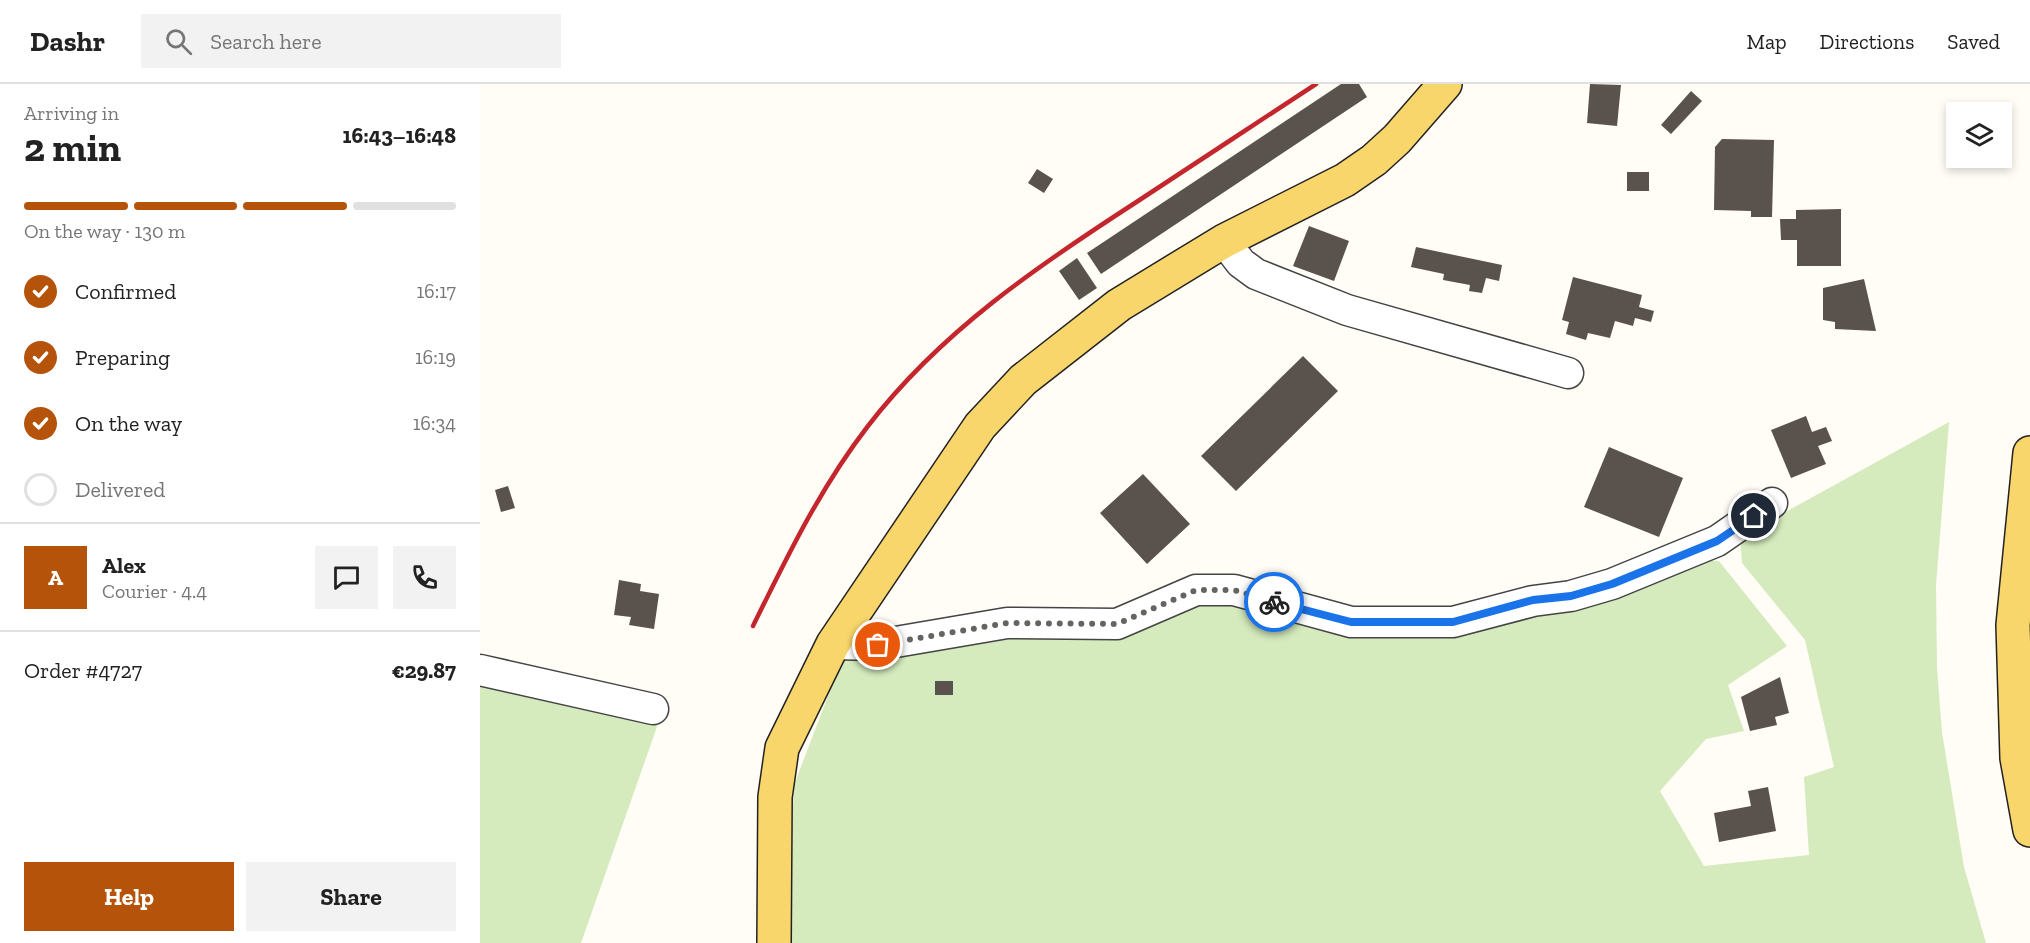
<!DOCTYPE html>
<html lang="en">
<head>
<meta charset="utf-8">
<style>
	body { margin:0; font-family:"Zilla Slab",serif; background:#f2f2f2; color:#222; height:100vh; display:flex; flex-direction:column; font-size:22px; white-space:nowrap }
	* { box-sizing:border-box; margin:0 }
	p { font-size:20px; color:#767676 }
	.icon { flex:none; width:33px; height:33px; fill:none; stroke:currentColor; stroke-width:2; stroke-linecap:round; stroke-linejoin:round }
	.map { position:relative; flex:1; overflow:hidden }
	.sheet { display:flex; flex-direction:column; background:#fff; width:480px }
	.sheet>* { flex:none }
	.controls { position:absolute; left:1466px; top:18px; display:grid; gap:12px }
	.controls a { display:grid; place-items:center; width:66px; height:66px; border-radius:0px; background:#fff; box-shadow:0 3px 9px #0003; font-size:30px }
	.pin { position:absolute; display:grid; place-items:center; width:51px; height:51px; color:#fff; margin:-26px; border:3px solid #fff; border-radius:50%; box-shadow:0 2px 6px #0007 }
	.courier { position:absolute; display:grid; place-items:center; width:60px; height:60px; margin:-30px; border:4px solid #1a73e8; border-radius:50%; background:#fff; color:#222; box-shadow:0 2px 8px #0007 }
	.headline em { font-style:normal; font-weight:700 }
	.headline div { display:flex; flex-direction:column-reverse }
	.headline { display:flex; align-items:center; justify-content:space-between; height:102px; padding:0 24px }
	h1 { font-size:39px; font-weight:700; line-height:45px }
	.bar { display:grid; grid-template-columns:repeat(4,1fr); gap:9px 6px; align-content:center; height:72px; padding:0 24px }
	.bar i { height:8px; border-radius:4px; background:#e0e0e0 }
	.bar .current { background:#b45309 }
	.bar p { grid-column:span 4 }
	.line { display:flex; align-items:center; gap:15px; padding:0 24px; border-top:2px solid #e0e0e0 }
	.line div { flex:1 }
	.round { display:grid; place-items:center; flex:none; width:63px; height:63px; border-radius:0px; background:#f2f2f2 }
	ol { padding:0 24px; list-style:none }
	li { display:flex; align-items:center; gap:18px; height:66px }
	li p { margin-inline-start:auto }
	li .icon { padding:6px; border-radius:50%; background:#b45309; color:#fff; stroke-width:4 }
	li:last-child { color:#767676 }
	li i { width:33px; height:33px; border:3px solid #e0e0e0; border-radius:50% }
	.button { display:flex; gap:12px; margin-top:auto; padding:12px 24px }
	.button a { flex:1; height:69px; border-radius:0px; background:#b45309; color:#fff; font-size:24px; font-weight:700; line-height:69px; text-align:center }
	.button a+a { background:#f2f2f2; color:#222 }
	header { display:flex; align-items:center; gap:36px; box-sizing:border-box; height:84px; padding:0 30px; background:#fff; border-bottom:2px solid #e0e0e0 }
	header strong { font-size:28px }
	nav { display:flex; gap:33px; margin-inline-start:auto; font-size:21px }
	.search { width:420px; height:54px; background:#f2f2f2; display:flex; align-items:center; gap:15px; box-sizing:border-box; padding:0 21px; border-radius:0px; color:#767676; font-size:22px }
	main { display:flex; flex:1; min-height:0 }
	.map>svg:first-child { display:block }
	.green { fill:#d5ebbd }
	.building { fill:#5a524d }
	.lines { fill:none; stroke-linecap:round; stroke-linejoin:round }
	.minor-casing { stroke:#444; stroke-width:33 }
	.major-casing { stroke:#222; stroke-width:36 }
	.minor { stroke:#fff; stroke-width:30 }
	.major { stroke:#f9d66b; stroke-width:33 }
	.rail { stroke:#c4262e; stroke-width:4.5 }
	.done { stroke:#646461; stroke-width:6; stroke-dasharray:0 10.8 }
	.route { stroke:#1a73e8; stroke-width:8 }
</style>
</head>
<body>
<header>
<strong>Dashr</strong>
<div class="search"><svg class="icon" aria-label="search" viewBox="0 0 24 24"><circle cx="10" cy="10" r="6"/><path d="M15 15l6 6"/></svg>Search here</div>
<nav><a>Map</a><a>Directions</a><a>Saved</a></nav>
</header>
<main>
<section class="sheet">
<div class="headline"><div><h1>2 min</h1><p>Arriving in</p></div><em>16:43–16:48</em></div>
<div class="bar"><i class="current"></i><i class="current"></i><i class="current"></i><i></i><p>On the way · 130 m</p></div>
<ol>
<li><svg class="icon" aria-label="check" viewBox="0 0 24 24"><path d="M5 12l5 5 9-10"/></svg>Confirmed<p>16:17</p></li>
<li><svg class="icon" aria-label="check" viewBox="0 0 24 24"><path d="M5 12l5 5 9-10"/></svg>Preparing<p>16:19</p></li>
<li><svg class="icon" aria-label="check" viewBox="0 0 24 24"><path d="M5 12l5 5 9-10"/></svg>On the way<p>16:34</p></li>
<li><i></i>Delivered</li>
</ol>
<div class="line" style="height:108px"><b class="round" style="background:#b45309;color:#fff">A</b><div><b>Alex</b><p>Courier · 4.4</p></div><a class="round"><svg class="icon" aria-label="chat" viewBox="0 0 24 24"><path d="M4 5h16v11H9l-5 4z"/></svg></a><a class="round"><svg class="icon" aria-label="phone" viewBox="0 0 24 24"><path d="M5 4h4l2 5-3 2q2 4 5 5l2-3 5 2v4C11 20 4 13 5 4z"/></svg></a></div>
<div class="line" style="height:78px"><div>Order #4727</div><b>€29.87</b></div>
<div class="button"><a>Help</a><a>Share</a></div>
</section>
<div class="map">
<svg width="1550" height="859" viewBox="0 0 1550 859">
	<rect width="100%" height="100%" fill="#fffdf5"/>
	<!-- green -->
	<path class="green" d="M1469,338L1456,501L1457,584L1462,648L1484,783L1506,859H307L314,701L363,573L719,515L751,516L878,547L1220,476L1239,477L1307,562L1248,601L1264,647L1226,655L1180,707L1224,782L1329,771L1324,693L1354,683L1325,556L1262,479L1260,453Z
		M0,592L171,634L178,640L101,859H0Z"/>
	<!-- building -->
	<path class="building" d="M861,0H879L887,13L621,190L607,169Z
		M1110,0L1141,1L1137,42L1107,39Z
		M1211,7L1222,17L1191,50L1181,41Z
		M1242,55L1294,56L1292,133H1271V127L1234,126L1235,63Z
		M557,85L573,95L564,109L548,99Z
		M1147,88H1169V107H1147Z
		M1361,125V182H1317V156H1301L1300,135H1316V126Z
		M829,142L869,157L854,197L813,182Z
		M936,163L1022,181L1019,197L1006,194L1002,209L989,207L990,201L963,196L964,190L931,183Z
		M597,174L617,204L599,216L579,187Z
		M1093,193L1162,211L1159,223L1174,227L1171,238L1155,234L1153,242L1135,237L1130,254L1108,249L1106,256L1086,250L1089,238L1082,236Z
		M1384,195L1396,247L1355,245V238L1343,236V204Z
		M823,272L858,307L756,407L721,372Z
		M1326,332L1332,348L1346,343L1352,357L1338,362L1346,380L1311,394L1291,346Z
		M1129,363L1203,394L1179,453L1104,423Z
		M663,390L710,440L667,480L620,429Z
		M28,402L35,424L21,428L15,406Z
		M139,496L161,500L160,507L179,510L174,545L149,541L151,533L134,531Z
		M1300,593L1309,629L1295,633L1297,641L1270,647L1261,613Z
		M455,597H473V611H455Z
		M1288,703L1296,747L1239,758L1234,729L1271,722L1268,707Z"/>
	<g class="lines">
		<!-- minor casing -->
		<g class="minor-casing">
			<path id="minor" d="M744,157L761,179L776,190L867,226L1088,289
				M353,560L398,561L527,539L637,540L716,506H754L871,538H973L1053,517L1091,512L1132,500L1237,457L1292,419
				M0,586L173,625"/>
		</g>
		<!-- major casing -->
		<g class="major-casing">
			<path id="major" d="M1550,369L1533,541L1537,674L1550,746
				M294,859L295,713L302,664L353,560L500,342L543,296L639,221L744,157L865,96L894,76L917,55L965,0"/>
		</g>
		<!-- minor -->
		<use href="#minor" class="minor"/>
		<!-- major -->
		<use href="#major" class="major"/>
		<!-- rail -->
		<path class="rail" d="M273,542C307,473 340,404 388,342C461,247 559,181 658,117C717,78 777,39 836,0"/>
	</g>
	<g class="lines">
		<!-- done -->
		<path class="done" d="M398,561L527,539L637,540L716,506H754L794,518"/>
		<!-- route -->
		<path class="route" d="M794,518L871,538H973L1053,516L1091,512L1132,500L1237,457L1274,432"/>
	</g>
</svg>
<div class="controls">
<a><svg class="icon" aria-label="layers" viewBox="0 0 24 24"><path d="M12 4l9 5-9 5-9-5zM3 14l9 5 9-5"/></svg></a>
</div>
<div class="pin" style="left:398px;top:561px;background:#ea580c"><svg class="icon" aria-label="bag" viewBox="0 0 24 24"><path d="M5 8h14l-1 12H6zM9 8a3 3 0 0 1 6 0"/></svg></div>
<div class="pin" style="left:1274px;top:432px;background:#1f2937"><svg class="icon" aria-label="home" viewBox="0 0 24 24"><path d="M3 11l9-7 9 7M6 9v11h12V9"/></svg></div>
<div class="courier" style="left:794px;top:518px"><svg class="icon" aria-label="bike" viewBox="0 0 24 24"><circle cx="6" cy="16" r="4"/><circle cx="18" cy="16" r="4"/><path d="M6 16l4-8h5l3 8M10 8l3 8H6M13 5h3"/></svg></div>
</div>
</main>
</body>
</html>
